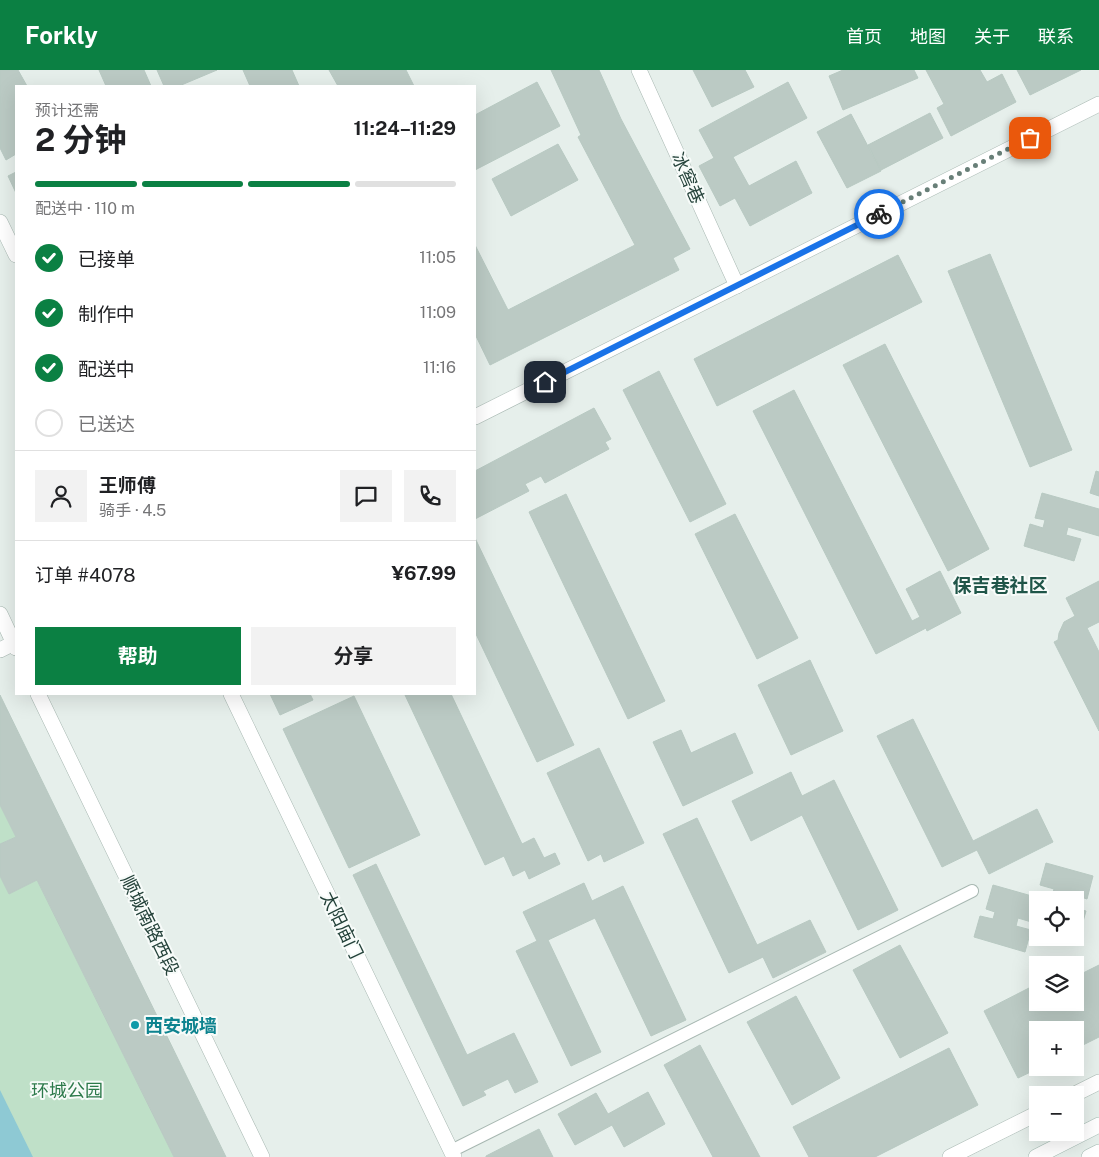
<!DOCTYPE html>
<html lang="zh">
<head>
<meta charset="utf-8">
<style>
	body { margin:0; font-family:"Public Sans","Noto Sans SC",sans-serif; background:#f2f2f2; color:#202124; height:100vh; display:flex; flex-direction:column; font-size:19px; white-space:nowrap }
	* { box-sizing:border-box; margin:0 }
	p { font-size:16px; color:#757577 }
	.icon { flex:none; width:28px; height:28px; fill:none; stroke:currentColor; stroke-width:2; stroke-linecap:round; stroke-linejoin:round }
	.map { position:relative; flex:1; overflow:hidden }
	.drawer { position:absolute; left:15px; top:15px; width:461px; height:610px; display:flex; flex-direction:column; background:#fff; border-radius:0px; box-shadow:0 5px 20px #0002 }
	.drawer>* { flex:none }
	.fabs { position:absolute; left:1029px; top:821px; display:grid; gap:10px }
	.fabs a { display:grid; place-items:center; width:55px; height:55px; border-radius:0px; background:#fff; box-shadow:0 5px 20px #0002; font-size:25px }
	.pin { position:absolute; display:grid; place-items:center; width:42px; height:42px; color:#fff; margin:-21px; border-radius:10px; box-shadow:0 2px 8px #0006 }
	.courier { position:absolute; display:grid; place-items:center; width:50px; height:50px; margin:-25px; border:4px solid #1a73e8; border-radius:50%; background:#fff; color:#222; box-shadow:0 1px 6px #0007 }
	.summary em { font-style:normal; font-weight:700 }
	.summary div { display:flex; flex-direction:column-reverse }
	.summary { display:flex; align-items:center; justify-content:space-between; height:85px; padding:0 20px }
	h1 { font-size:32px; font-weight:700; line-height:38px }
	.bar { display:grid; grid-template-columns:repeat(4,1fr); gap:8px 5px; align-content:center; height:60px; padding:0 20px }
	.bar i { height:6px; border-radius:4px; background:#e0e0e0 }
	.bar .active { background:#0b8043 }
	.bar p { grid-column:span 4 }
	.line { display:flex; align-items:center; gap:12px; padding:0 20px; border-top:1px solid #e0e0e0 }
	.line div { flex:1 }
	.round { display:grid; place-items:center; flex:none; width:52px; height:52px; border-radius:0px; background:#f2f2f2 }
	ol { padding:0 20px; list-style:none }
	li { display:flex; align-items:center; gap:15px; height:55px }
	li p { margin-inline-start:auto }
	li .icon { padding:5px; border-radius:50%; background:#0b8043; color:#fff; stroke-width:4 }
	li:last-child { color:#757577 }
	li i { width:28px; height:28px; border:2px solid #e0e0e0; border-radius:50% }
	.primary-button { display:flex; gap:10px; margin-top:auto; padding:10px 20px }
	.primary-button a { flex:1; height:58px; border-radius:0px; background:#0b8043; color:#fff; font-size:20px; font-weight:700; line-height:58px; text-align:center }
	.primary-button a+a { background:#f2f2f2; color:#202124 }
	header { display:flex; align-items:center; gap:30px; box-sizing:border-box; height:70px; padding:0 25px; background:#0b8043; color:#fff }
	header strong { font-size:24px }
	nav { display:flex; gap:28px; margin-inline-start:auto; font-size:18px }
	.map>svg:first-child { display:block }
	.green { fill:#bfe0c8 }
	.water { fill:#8ec9d4 }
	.building { fill:#bbcac4; stroke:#b8c9c2 }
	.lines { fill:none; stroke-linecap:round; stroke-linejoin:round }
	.service-casing { stroke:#a8b8b2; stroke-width:14 }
	.minor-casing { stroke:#a8b8b2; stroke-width:16 }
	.tertiary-casing { stroke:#a8b8b2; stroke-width:16 }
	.secondary-casing { stroke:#a4bbb3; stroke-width:16 }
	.service { stroke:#fff; stroke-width:12 }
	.minor { stroke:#fff; stroke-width:15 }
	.tertiary { stroke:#fff; stroke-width:15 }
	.secondary { stroke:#fff; stroke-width:15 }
	.done { stroke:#687f78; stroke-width:5; stroke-dasharray:0 9 }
	.route { stroke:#1a73e8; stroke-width:6 }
	.culture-dot { fill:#0f9aa8; stroke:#f7fbf9; stroke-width:2 }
	.labels { text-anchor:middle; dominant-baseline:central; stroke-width:4; stroke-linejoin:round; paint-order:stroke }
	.street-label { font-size:18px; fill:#24423a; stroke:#f7fbf9 }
	.culture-label { font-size:18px; font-weight:bold; fill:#0d838f; stroke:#f7fbf9; text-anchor:start }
	.park-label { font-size:18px; fill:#2d7a4b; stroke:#f7fbf9 }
	.neighbourhood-label { font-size:19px; font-weight:bold; fill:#1f5548; stroke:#f7fbf9 }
</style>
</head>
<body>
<header>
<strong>Forkly</strong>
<nav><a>首页</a><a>地图</a><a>关于</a><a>联系</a></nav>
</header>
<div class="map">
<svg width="1099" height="1087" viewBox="0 0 1099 1087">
	<rect width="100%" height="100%" fill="#e6efeb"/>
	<!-- green -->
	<path class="green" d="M0,735L16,767L0,774Z
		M0,806L9,824L37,810L174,1087H0Z"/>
	<!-- water -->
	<path class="water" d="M0,1020L33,1087H0Z"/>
	<!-- building -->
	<path class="building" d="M0,0H18L27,16H16V84L6,90L0,78Z
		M99,0H144L151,16H106Z
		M157,0H217L179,16H164Z
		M243,0H292L299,16H250Z
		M329,0H406L414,16H338Z
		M551,0H599L621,49L690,179L673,188L679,200L490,295L475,264V175L508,240L635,175L578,67L581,65Z
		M693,0H745L754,17L712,37Z
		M843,0H914L918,8L843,40L829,6Z
		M926,0H980L987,12L1002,4L1016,32L951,66L937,38L944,34Z
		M1017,0H1081L1030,25Z
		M537,12L560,56L475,100V45Z
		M788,12L807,48L733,87L749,116L796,91L812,123L750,156L735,128L720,136L699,96L714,88L699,60Z
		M930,43L943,68L881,100L868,75Z
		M851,44L881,101L847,118L817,62Z
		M558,74L578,110L511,146L492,109Z
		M16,102V123L8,106Z
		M990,184L1072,380L1030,397L948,201Z
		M898,185L922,232L717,336L694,289Z
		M885,274L989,479L948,501L843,295Z
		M659,301L726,434L690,452L623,320Z
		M794,320L912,551L920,547L906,519L940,501L961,543L927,561L926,558L876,584L753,341Z
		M594,338L611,369L605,372L609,379L545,413L541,406L525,414L529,421L475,449V401Z
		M1096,401L1099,402V426L1090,423Z
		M1042,423L1099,439V466L1068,457L1066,465L1081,469L1074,491L1024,476L1030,454L1043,458L1045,450L1035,448Z
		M566,424L665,631L628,649L529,442Z
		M735,444L798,568L757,589L695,464Z
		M475,468L574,675L537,692L475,562Z
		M1099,511V552L1087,558L1099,582V661L1054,572L1058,570L1059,563L1064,552L1075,546L1066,528Z
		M810,590L843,661L791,685L758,615Z
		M270,624H310L313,630L280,645Z
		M408,624H451L522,774L534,768L544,788L555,783L560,794L529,809L525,800L513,806L504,786L485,795L405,625Z
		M0,625L226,1087H174L37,810L9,824L0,806V774L16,767L0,735Z
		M354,626L420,765L349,798L283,659Z
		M913,649L973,771L1037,739L1053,772L989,804L977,780L942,797L877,666Z
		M681,660L691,683L735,663L753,703L683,736L653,672Z
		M599,678L644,773L604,792L601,784L588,791L547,703Z
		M791,702L802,726L834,710L898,840L858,860L802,745L751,771L732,731Z
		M697,748L757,875L810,850L826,882L773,908L763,887L729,903L663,764Z
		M1046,793L1093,806L1087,829L1075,825L1074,830H1051L1054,819L1040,815Z
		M376,794L467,985L514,963L538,1012L515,1023L508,1009L483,1021L486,1025L463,1036L353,805Z
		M584,813L592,831L623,816L686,950L651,966L595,848L548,870L601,982L571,996L516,881L537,871L523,842Z
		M993,815L1046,830H1038V854L1018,848L1016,856L1031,860L1025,882L974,867L980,846L993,849L995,842L986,839Z
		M1075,838L1086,841L1079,866L1075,865Z
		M900,875L948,963L900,988L853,900Z
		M1099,895V967L1075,979V960H1038V998H1039L1018,1008L984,941L1031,917L1036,927L1038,926V932H1075V907Z
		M796,926L840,1008L792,1035L747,952Z
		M700,975L760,1087H713L664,995Z
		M949,978L978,1035L875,1087H809L793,1057Z
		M648,1022L665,1054L624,1077L612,1055L575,1075L558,1044L596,1023L608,1044Z
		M539,1059L553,1087H486V1086Z"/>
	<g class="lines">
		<!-- service casing -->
		<g class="service-casing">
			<path id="service" d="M451,1081L972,821"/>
		</g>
		<!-- minor casing -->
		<g class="minor-casing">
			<path id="minor" d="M639,0L737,216"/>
		</g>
		<!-- tertiary casing -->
		<g class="tertiary-casing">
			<path id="tertiary" d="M0,152L16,185
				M475,347L1099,34
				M0,544L16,578
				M0,580L16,572
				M38,624L262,1087
				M231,624L454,1087
				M1073,1025L1099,1012
				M950,1087L1038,1043"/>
		</g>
		<!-- secondary casing -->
		<g class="secondary-casing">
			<path id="secondary" d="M1036,1087L1099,1055
				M1089,1087L1099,1082"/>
		</g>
		<!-- service -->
		<use href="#service" class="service"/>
		<!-- minor -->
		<use href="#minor" class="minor"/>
		<!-- tertiary -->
		<use href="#tertiary" class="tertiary"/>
		<!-- secondary -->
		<use href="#secondary" class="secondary"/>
	</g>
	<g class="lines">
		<!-- done -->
		<path class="done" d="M879,144L1030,68"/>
		<!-- route -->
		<path class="route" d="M545,312L879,144"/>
	</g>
	<!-- markers -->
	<circle class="culture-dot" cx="135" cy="955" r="5"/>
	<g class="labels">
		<!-- street labels -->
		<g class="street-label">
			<text transform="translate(688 108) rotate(66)">冰窖巷</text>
			<text transform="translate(150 855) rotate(64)">顺城南路西段</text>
			<text transform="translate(342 855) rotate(64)">太阳庙门</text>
		</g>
		<!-- culture labels -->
		<g class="culture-label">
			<text x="145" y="955">西安城墙</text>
		</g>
		<!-- park labels -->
		<g class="park-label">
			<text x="67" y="1020">环城公园</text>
		</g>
		<!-- neighbourhood labels -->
		<g class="neighbourhood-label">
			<text x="1000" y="515">保吉巷社区</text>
		</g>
	</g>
</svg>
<div class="fabs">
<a><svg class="icon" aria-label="locate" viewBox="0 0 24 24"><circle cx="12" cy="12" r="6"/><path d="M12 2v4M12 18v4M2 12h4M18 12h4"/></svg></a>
<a><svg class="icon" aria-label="layers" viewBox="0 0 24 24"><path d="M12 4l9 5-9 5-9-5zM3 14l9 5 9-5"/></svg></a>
<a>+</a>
<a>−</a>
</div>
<div class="pin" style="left:1030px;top:68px;background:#ea580c"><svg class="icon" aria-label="bag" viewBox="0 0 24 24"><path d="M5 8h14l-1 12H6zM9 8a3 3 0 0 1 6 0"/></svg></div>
<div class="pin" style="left:545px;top:312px;background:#1f2937"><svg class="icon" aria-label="home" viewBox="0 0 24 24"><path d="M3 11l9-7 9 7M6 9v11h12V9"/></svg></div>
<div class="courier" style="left:879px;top:144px"><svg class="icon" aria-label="bike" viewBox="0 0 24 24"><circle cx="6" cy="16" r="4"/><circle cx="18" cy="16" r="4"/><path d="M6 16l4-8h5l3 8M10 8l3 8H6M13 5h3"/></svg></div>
<section class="drawer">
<div class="summary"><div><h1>2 分钟</h1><p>预计还需</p></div><em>11:24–11:29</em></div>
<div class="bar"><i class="active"></i><i class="active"></i><i class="active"></i><i></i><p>配送中 · 110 m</p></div>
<ol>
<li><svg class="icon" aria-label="check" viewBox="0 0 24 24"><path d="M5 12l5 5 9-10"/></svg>已接单<p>11:05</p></li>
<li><svg class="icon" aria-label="check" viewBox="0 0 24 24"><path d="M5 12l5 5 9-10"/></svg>制作中<p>11:09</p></li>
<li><svg class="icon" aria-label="check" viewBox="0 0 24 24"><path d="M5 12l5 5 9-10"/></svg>配送中<p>11:16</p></li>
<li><i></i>已送达</li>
</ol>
<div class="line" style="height:90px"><a class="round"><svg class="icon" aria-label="person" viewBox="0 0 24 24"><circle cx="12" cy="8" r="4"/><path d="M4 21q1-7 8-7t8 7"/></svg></a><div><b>王师傅</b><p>骑手 · 4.5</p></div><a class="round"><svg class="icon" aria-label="chat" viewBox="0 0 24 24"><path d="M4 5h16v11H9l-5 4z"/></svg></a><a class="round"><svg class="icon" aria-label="phone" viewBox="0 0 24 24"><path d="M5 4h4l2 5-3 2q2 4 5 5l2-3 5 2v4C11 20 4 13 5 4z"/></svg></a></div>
<div class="line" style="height:65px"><div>订单 #4078</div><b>¥67.99</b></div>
<div class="primary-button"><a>帮助</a><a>分享</a></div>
</section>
</div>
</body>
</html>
